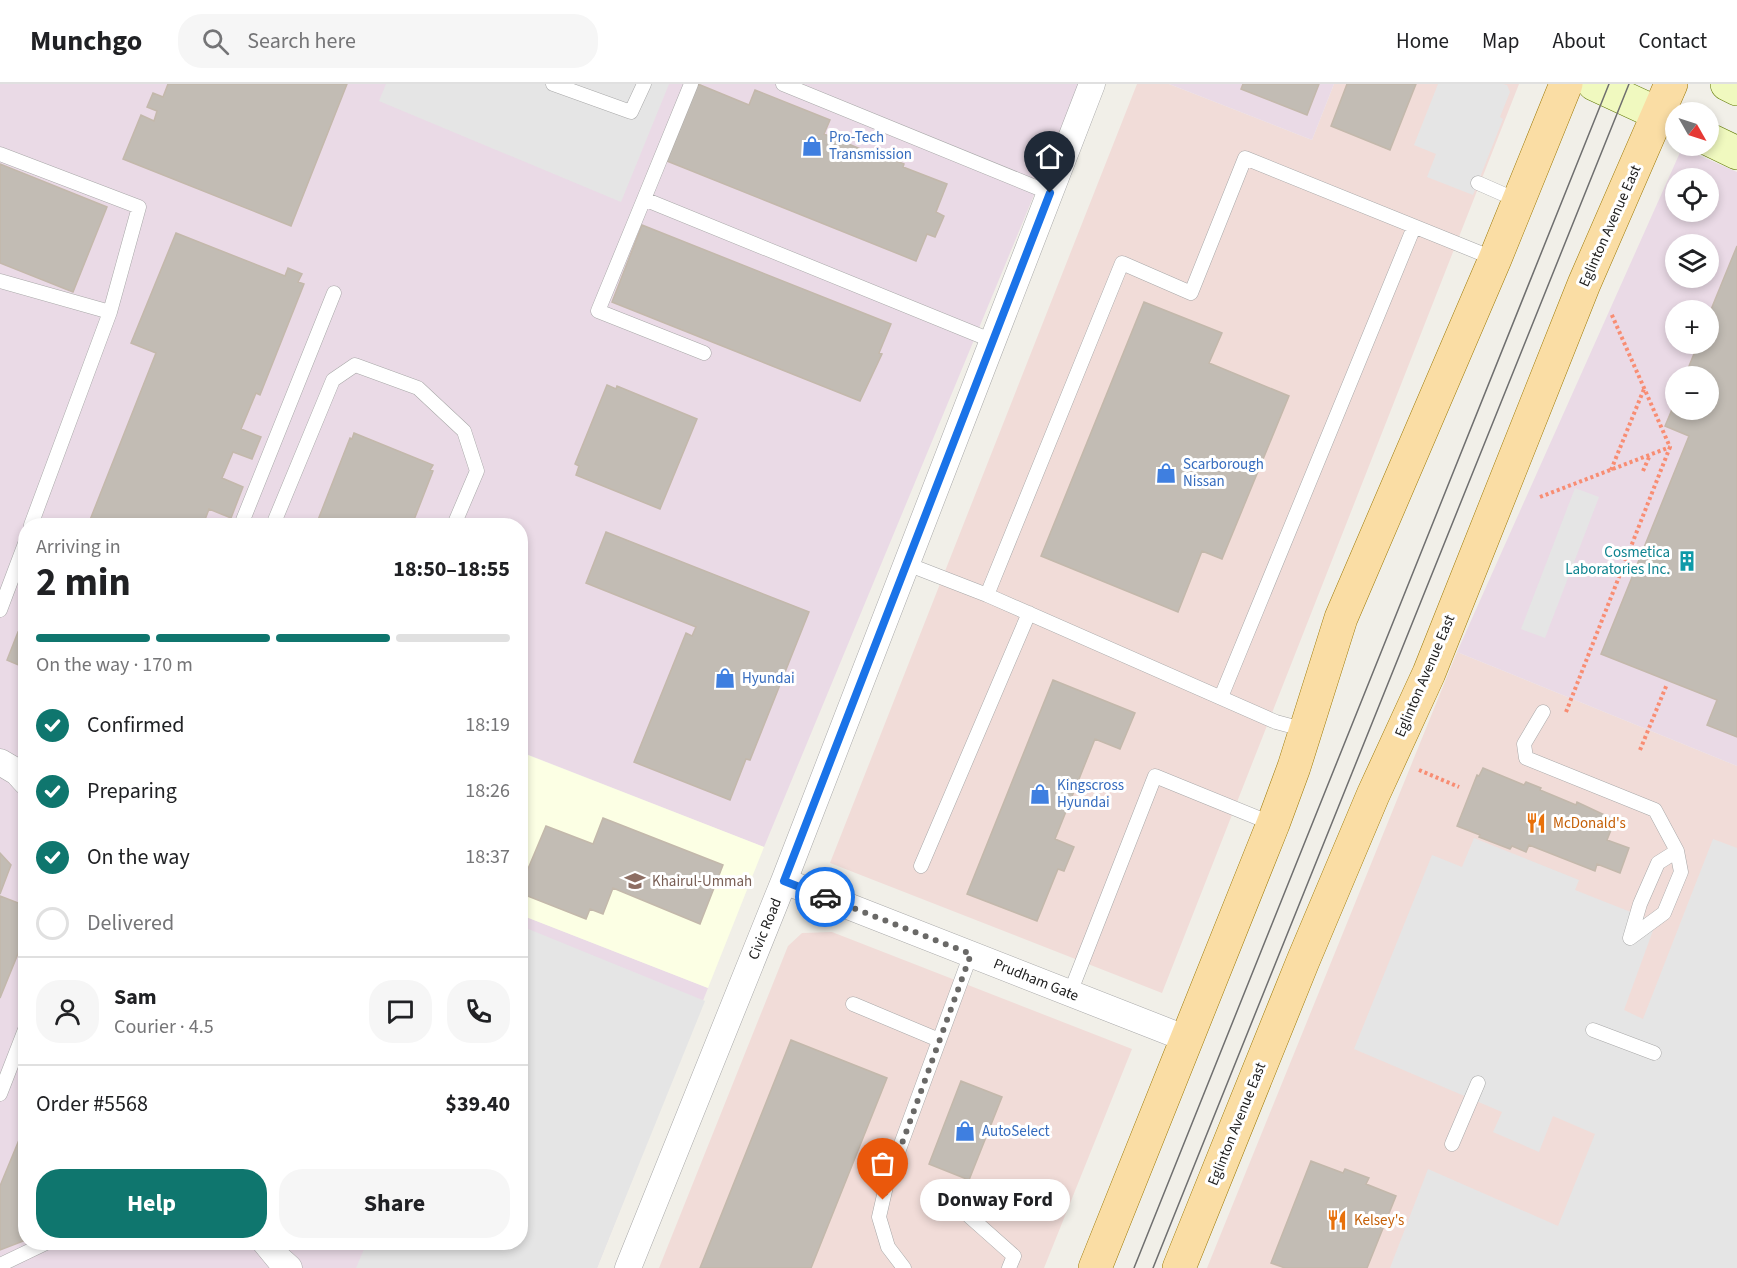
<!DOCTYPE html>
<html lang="en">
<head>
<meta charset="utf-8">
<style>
	body { margin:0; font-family:"Source Sans 3",sans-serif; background:#f6f6f6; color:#202124; height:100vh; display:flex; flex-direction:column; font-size:22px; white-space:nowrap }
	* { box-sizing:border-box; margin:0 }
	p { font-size:20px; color:#757577 }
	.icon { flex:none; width:33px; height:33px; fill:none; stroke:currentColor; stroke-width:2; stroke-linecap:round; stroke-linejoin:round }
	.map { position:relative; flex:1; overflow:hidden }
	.side { position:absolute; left:18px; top:434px; width:510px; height:732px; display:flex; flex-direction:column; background:#fff; border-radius:24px; box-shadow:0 3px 9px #0003 }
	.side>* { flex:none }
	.needle { width:39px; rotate:129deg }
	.tools { position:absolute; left:1665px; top:18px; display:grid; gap:12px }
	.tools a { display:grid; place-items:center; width:54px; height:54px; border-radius:50%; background:#fff; box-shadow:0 3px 9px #0003; font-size:30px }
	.pin { position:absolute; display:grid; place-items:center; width:51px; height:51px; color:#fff; margin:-62px -26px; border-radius:50% 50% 50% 0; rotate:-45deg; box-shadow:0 0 6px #0007 }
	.pin .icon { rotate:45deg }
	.courier { position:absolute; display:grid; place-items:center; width:60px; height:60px; margin:-30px; border:4px solid #1a73e8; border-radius:50%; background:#fff; color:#222; box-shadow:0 2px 8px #0007 }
	.bubble { position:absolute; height:42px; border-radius:21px; background:#fff; box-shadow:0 3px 9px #0003; font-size:20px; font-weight:700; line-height:42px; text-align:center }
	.headline em { font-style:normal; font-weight:700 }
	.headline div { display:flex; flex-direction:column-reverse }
	.headline { display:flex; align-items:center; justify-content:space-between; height:102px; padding:0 18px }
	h1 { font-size:39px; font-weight:700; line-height:45px }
	.bar { display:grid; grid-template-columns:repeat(4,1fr); gap:9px 6px; align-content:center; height:72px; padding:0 18px }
	.bar i { height:8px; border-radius:4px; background:#e0e0e0 }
	.bar .on { background:#0f766e }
	.bar p { grid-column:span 4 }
	.line { display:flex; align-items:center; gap:15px; padding:0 18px; border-top:2px solid #e0e0e0 }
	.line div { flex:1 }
	.round { display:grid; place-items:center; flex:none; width:63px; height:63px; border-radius:24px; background:#f6f6f6 }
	ol { padding:0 18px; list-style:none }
	li { display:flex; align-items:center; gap:18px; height:66px }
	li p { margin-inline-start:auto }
	li .icon { padding:6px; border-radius:50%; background:#0f766e; color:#fff; stroke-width:4 }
	li:last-child { color:#757577 }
	li i { width:33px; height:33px; border:3px solid #e0e0e0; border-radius:50% }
	.button { display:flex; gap:12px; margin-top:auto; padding:12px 18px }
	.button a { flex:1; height:69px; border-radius:24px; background:#0f766e; color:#fff; font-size:24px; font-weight:700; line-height:69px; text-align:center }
	.button a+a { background:#f6f6f6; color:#202124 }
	header { display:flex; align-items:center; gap:36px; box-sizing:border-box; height:84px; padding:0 30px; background:#fff; border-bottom:2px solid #e0e0e0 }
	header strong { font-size:28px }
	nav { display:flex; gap:33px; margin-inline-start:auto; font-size:21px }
	.search { width:420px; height:54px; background:#f6f6f6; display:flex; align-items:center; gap:15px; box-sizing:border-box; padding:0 21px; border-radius:24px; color:#757577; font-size:22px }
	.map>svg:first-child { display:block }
	.commercial { fill:#f1dcd8 }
	.industrial { fill:#eadae6; fill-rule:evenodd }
	.education { fill:#fcffe4 }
	.parking { fill:#e5e5e5 }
	.building { fill:#c2bcb4; stroke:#c3b8ab; stroke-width:1.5 }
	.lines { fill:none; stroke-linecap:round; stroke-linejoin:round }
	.lane-casing { stroke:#a8a8a8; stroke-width:15 }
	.street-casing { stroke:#a8a8a8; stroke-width:27 }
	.secondary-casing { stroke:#627a07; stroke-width:34 }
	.primary-casing { stroke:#9c7803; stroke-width:34 }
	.path { stroke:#f88d73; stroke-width:4; stroke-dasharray:3 3; stroke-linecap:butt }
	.lane { stroke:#fff; stroke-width:14 }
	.street { stroke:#fff; stroke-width:26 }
	.secondary { stroke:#f0f9bf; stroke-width:33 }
	.primary { stroke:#fadda4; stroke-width:33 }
	.tram { stroke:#6f6f6f; stroke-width:1.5 }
	.done { stroke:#6a6967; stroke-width:6; stroke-dasharray:0 10.8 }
	.route { stroke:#1a73e8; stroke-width:8 }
	.labels { text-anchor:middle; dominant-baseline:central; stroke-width:6; stroke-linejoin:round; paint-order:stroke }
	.shop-label { font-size:15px; fill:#366cbe; stroke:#fff; text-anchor:start }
	.street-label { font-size:15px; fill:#212121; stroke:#fff }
	.culture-label { font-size:15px; fill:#0d838f; stroke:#fff; text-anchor:end }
	.food-label { font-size:15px; fill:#c56008; stroke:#fff; text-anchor:start }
	.education-label { font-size:15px; fill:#785e54; stroke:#fff; text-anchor:start }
</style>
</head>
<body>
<header>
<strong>Munchgo</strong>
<div class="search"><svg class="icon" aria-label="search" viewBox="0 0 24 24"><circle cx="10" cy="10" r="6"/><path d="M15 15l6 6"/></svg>Search here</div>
<nav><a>Home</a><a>Map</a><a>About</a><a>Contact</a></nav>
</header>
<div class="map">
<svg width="1737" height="1184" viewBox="0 0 1737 1184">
	<rect width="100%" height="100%" fill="#f1efe8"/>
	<!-- commercial -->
	<path class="commercial" d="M1137,0H1169L1312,56L1334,0H1519L1162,909L830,779Z
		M1457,568L1737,682V1184H1207Z
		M832,848L1132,965L1044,1184H659L788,862L802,849Z"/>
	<!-- industrial -->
	<path class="industrial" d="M0,0H1080L764,763L521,668L520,441H26V1158H520L521,831L708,904L597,1184H0Z
		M1169,0H1334L1312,56Z
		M1682,64L1737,88V682L1457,568ZM1676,94H1708V128H1676ZM1676,160H1708V194H1676ZM1676,226H1708V260H1676ZM1676,292H1708V326H1676Z"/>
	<!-- education -->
	<path class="education" d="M520,668L764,763L708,904L521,831Z"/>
	<!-- parking -->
	<path class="parking" d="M386,0H669L621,118L379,17Z
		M1438,0H1503L1507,1L1510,8L1500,33L1503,35L1473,111L1427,93L1436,70L1414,61Z
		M1575,404L1599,413L1545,554L1521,545Z
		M1474,754L1579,796L1575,806L1656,838L1624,926L1643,935L1713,755L1737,764V1184H1390L1428,1085L1558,1142L1595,1050L1553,1032L1539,1068L1493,1048L1502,1028L1354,965L1432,771L1462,783Z
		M521,842L705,917L597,1184H356L367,1158H520Z"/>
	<!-- building -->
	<path class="building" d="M168,0H347L291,142L123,75L141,31L154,37L157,27L147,23L153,9L163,13Z
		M698,0L749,21L755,6L830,36L824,50L890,77L891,75L904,80L903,83L947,100L936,128L944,132L935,153L927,150L916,177L667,77Z
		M1243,0H1319L1307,31L1241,5Z
		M1347,0H1416L1390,66L1331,42Z
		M0,80L107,123L73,208L0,179Z
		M642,141L891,240L879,269L882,270L860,317L612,218Z
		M176,149L285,192L288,184L302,190L298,198L304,200L260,311L256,309L241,345L261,353L252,375L233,368L222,394L243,403L231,434L209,425L203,441H88L156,269L131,259Z
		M1737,162V653L1707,641L1717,616L1601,570L1689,352L1665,342L1676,316V326H1708V292H1685L1698,260H1708V233Z
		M1144,218L1222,249L1209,279L1289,312L1222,475L1202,467L1178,528L1041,472Z
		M607,301L616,305L617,302L697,335L660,425L576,391L579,382L575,380Z
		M354,349L433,381L430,386L433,387L412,441L395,439L394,441H316L350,354L352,355Z
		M606,448L809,528L750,676L746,675L730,716L634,678L686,549L692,552L696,543L586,499Z
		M18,548L26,551V584L7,576Z
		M1053,596L1135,629L1120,665L1095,655L1055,755L1074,763L1064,787L1058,785L1037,837L967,810Z
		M1483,684L1524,701L1526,698L1541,704L1540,706L1576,721L1577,718L1615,736L1607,756L1629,764L1620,789L1597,780L1595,787L1529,761L1526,768L1512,762L1510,765L1479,753L1480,751L1457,742L1477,691L1479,692Z
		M603,734L723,781L700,840L613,804L603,830L590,825L586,835L520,809V804L546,742L593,760Z
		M0,769L11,781L0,810Z
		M0,812L26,822V850L0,914Z
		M791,956L887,994L811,1184H700Z
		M961,997L1002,1013L969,1096L929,1080Z
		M26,1039V1156L0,1166V1102Z
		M1311,1077L1343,1089L1345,1085L1369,1094L1366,1100L1396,1112L1367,1184H1285L1271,1179Z"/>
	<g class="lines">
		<!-- lane casing -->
		<g class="lane-casing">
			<path id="lane" d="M553,0L631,28L644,0
				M691,0L644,115L993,257
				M783,0L1050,109
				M0,70L139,123L110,228L31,441
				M1478,99L1519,117
				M644,115L598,227L704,269
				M0,197L110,228
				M241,441L334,209
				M273,441L333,296L355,281L418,304L464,347L477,387L454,441
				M907,480L987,511
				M0,526L26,457
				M1221,613L1414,143
				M1543,628L1524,660L1526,674L1655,726L1677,767L1681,788L1664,829L1630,854
				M1306,646L1276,638L987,511L1122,179L1191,209L1245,74L1495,175
				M921,782L1029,529
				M1630,854L1640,820L1658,779L1677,767
				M1070,909L1155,692L1273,740
				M853,920L939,956
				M1593,946L1654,969
				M0,1010L26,943
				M1452,1060L1478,999
				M960,1124L1014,1172L1009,1184
				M0,1181L48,1158
				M904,1184L888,1163L879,1133L887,1098L971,870"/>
		</g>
		<!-- street casing -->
		<g class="street-casing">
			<path id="street" d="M0,678L17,688L26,698
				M784,797L1187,955
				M265,1158L279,1175L289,1184
				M628,1184L784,797L1092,0"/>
		</g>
		<!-- secondary casing -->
		<g class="secondary-casing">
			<path id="secondary" d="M1594,0L1676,38
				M1727,0L1737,5
				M1708,55L1737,69"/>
		</g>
		<!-- primary casing -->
		<g class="primary-casing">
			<path id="primary" d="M1095,1184L1273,740L1294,683L1341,534L1495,175L1566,0
				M1179,1184L1303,877L1373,711L1429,589L1584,200L1671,0"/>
		</g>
		<!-- path -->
		<path class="path" d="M1611,386L1644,305
			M1643,387L1650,371
			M1540,413L1670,363
			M1566,628L1670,363L1611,229
			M1640,666L1667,600
			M1419,686L1459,703"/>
		<!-- lane -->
		<use href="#lane" class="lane"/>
		<!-- street -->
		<use href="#street" class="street"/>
		<!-- secondary -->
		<use href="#secondary" class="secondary"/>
		<!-- primary -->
		<use href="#primary" class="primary"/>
		<!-- tram -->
		<path class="tram" d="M1134,1184L1609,0
			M1153,1184L1629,0"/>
	</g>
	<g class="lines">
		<!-- done -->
		<path class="done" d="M825,813L971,870L888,1098L883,1116"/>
		<!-- route -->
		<path class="route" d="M825,813L784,797L1050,109"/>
	</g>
	<!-- icons -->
	<defs>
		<g id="shop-bare" transform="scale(1.62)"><path d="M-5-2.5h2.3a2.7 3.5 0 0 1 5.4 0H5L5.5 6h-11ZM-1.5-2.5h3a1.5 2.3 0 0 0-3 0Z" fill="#3f7fe0" stroke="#fff" stroke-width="2.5" paint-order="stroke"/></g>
		<g id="building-bare" transform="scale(1.62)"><path d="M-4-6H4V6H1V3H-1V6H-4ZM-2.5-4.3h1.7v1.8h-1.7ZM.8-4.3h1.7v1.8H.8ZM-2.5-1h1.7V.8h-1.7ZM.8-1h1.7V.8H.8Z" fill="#0f9aa8" stroke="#fff" stroke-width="2.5" paint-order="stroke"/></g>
		<g id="restaurant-bare" transform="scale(1.62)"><path d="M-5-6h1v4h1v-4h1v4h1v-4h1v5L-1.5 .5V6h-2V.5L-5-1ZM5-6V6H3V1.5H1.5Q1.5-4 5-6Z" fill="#e8710a" stroke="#fff" stroke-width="2.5" paint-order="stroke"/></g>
		<g id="school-bare" transform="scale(1.62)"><path d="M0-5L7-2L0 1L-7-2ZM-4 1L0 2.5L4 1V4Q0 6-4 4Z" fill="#8d6e63" stroke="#fff" stroke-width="2.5" paint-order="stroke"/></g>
	</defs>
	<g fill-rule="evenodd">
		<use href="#shop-bare" x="812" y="62"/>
		<use href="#shop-bare" x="1166" y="389"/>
		<use href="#building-bare" x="1687" y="477"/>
		<use href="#shop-bare" x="725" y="594"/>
		<use href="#shop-bare" x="1040" y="710"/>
		<use href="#restaurant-bare" x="1536" y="739"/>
		<use href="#school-bare" x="635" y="797"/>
		<use href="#shop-bare" x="965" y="1047"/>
		<use href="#restaurant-bare" x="1337" y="1136"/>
	</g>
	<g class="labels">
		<!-- shop labels -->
		<g class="shop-label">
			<text x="829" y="53">Pro-Tech<tspan x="829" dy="17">Transmission</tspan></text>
			<text x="1183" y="380">Scarborough<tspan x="1183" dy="17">Nissan</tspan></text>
			<text x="742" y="594">Hyundai</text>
			<text x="1057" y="701">Kingscross<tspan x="1057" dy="17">Hyundai</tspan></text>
			<text x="982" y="1047">AutoSelect</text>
		</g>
		<!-- street labels -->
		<g class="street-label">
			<text transform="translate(1610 142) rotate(-66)">Eglinton Avenue East</text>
			<text transform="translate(1425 592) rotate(-67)">Eglinton Avenue East</text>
			<text transform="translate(765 845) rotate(-68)">Civic Road</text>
			<text transform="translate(1036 896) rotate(22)">Prudham Gate</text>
			<text transform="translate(1237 1040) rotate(-68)">Eglinton Avenue East</text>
		</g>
		<!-- culture labels -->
		<g class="culture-label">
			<text x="1670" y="468">Cosmetica<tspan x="1670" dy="17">Laboratories Inc.</tspan></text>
		</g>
		<!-- food labels -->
		<g class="food-label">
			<text x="1553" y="739">McDonald's</text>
			<text x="1354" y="1136">Kelsey's</text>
		</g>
		<!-- education labels -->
		<g class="education-label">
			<text x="652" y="797">Khairul-Ummah</text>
		</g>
	</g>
</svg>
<div class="tools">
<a><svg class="needle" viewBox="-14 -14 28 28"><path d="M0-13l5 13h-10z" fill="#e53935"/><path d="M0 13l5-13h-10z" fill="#757577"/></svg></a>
<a><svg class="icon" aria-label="locate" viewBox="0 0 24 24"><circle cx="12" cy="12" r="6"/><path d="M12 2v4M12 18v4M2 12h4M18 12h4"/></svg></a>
<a><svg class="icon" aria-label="layers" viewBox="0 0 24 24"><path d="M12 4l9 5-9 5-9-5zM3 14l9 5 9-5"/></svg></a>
<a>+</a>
<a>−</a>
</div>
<div class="pin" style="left:883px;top:1116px;background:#ea580c"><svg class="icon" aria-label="bag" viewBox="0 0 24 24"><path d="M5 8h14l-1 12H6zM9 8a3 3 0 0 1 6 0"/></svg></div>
<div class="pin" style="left:1050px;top:109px;background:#1f2937"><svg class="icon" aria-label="home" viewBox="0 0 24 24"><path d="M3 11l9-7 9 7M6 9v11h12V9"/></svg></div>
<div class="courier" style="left:825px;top:813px"><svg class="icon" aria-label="car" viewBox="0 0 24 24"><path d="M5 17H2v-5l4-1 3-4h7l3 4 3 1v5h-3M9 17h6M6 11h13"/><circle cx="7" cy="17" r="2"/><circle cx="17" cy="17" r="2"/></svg></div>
<div class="bubble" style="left:920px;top:1095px;width:150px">Donway Ford</div>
<section class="side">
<div class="headline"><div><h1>2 min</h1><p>Arriving in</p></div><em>18:50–18:55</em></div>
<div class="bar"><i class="on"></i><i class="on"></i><i class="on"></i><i></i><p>On the way · 170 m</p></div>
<ol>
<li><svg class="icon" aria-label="check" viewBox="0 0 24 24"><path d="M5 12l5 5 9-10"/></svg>Confirmed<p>18:19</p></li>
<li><svg class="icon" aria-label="check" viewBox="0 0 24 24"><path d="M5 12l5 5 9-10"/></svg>Preparing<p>18:26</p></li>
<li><svg class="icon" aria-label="check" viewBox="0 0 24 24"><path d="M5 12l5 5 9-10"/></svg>On the way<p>18:37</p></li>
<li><i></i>Delivered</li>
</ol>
<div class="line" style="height:108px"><a class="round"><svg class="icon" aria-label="person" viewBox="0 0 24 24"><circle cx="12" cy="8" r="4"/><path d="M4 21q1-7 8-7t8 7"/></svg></a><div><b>Sam</b><p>Courier · 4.5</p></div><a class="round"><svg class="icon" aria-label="chat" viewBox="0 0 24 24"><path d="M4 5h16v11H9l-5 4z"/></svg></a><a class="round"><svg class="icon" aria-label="phone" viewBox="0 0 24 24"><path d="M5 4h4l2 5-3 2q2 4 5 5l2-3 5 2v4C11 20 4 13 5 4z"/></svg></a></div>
<div class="line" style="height:78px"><div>Order #5568</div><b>$39.40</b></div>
<div class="button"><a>Help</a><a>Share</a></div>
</section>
</div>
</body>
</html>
